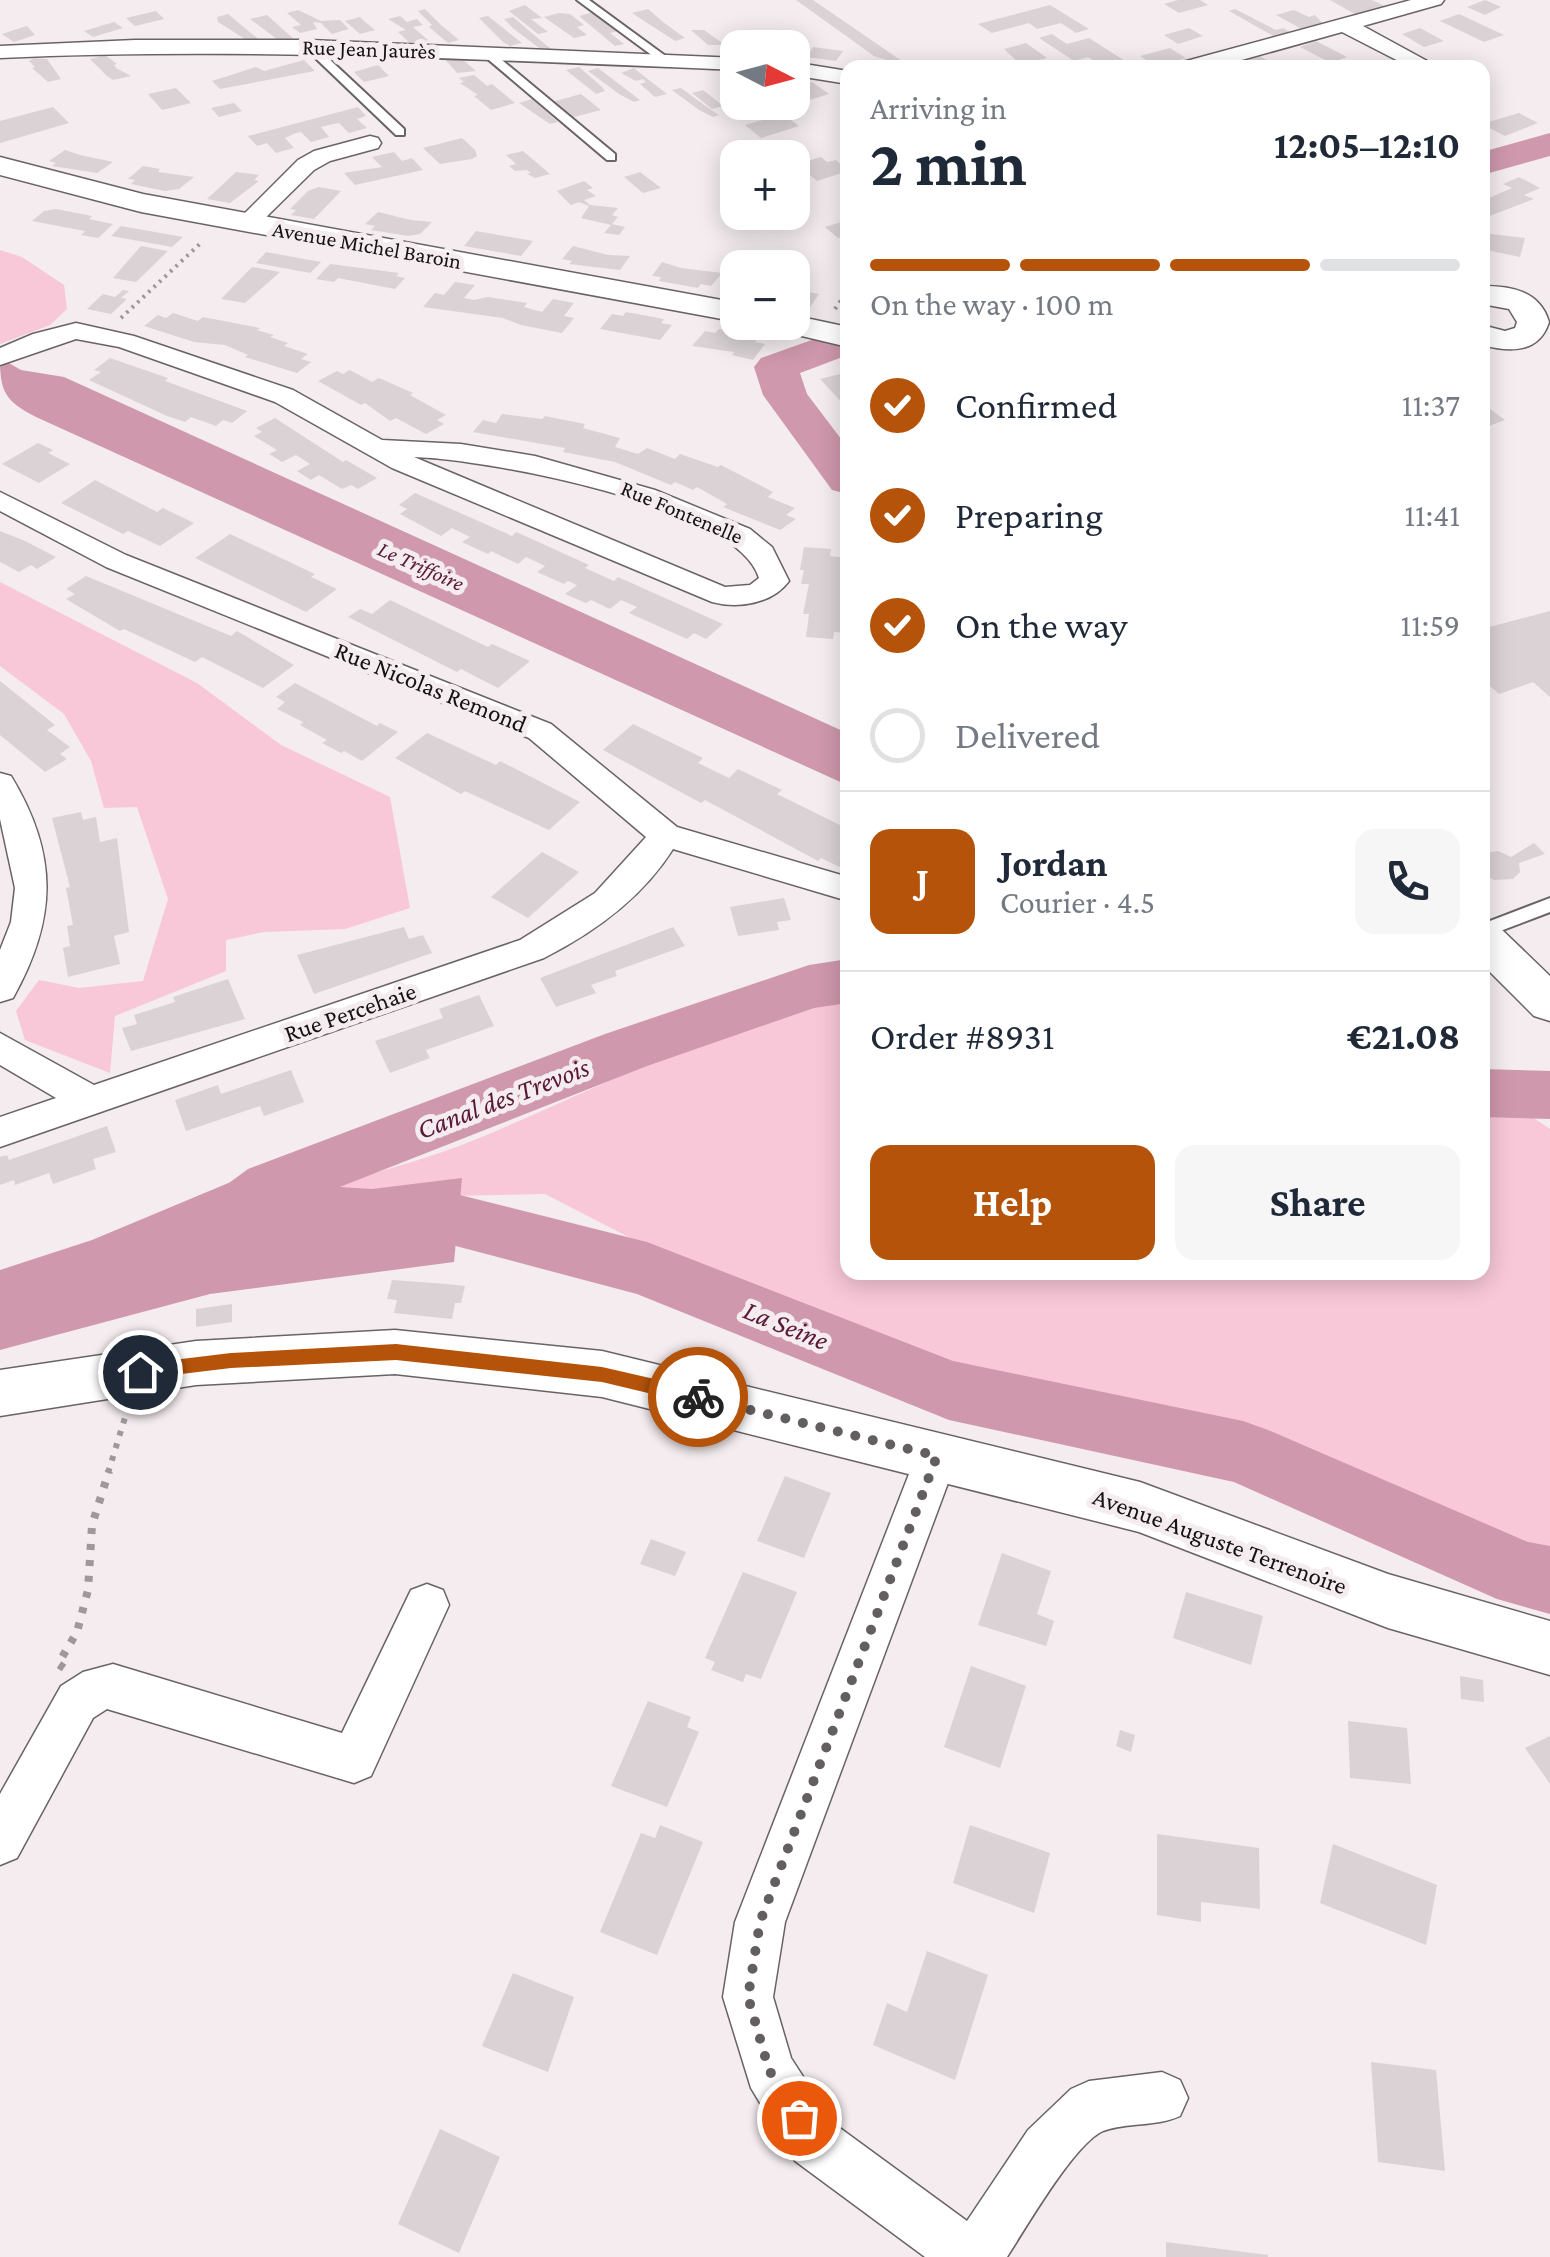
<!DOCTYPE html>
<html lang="en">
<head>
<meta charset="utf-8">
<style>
	body { margin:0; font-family:"Crimson Pro",serif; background:#f6f6f7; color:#1f2937; height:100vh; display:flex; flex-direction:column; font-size:38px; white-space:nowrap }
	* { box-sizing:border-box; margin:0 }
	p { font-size:32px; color:#747a83 }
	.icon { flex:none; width:55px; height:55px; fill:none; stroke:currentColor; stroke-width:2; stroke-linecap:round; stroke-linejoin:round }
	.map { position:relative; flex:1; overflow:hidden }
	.sheet { position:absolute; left:840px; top:60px; width:650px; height:1220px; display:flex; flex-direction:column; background:#fff; border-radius:20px; box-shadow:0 5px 25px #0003 }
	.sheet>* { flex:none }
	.needle { width:65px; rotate:96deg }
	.controls { position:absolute; left:720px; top:30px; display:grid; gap:20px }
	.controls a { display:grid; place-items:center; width:90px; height:90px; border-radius:20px; background:#fff; box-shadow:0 5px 25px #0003; font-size:50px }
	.pin { position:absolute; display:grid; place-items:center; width:85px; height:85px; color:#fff; margin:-42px; border:5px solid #fff; border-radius:50%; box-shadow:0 2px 10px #0007 }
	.courier { position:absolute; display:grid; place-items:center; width:100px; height:100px; margin:-50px; border:8px solid #b45309; border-radius:50%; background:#fff; color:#222; box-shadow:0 2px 12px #0007 }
	.summary em { font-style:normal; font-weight:700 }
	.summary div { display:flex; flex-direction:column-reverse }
	.summary { display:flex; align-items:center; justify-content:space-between; height:170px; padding:0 30px }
	h1 { font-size:65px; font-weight:700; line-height:75px }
	.bar { display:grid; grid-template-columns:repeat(4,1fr); gap:15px 10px; align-content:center; height:120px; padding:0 30px }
	.bar i { height:12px; border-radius:8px; background:#e0e1e3 }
	.bar .selected { background:#b45309 }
	.bar p { grid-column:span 4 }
	.line { display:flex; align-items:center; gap:25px; padding:0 30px; border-top:2px solid #e0e1e3 }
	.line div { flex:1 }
	.round { display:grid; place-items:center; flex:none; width:105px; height:105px; border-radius:20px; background:#f6f6f7 }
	ol { padding:0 30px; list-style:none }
	li { display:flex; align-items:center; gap:30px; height:110px }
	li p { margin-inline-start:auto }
	li .icon { padding:10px; border-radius:50%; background:#b45309; color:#fff; stroke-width:4 }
	li:last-child { color:#747a83 }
	li i { width:55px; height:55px; border:5px solid #e0e1e3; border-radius:50% }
	.button { display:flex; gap:20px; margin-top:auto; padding:20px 30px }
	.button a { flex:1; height:115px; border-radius:20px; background:#b45309; color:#fff; font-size:40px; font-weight:700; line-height:115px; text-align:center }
	.button a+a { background:#f6f6f7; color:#1f2937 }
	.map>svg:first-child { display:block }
	.green { fill:#f8c7d8 }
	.water { fill:#cf98ac }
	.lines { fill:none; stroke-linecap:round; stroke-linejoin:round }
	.river { fill:#cf98ac; fill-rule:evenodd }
	.building { fill:#dad2d5 }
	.service-casing { stroke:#6a6365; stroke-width:4 }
	.minor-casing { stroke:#6a6365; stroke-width:3 }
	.tertiary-casing { stroke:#6a6365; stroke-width:3 }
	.path-far2 { stroke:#9e989a; stroke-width:4; stroke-dasharray:2.5 5; stroke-linecap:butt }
	.path-far1 { stroke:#9e989a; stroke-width:6; stroke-dasharray:5 8; stroke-linecap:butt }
	.path { stroke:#9e989a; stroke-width:8; stroke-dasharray:6 10; stroke-linecap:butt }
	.service { fill:#fff; fill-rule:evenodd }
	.minor { fill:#fff; fill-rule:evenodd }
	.tertiary { fill:#fff; fill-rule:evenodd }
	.route { fill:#b45309 }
	.done { stroke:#635e60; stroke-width:10; stroke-dasharray:0 18 }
	.labels { text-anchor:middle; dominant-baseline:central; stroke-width:10; stroke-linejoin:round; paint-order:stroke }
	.far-street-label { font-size:22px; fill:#151213; stroke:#f4ecef }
	.far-water-label { font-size:22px; font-style:italic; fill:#5a1937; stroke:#f4ecef }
	.street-label { font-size:25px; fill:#151213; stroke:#f4ecef }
	.water-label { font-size:28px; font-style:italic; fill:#5a1937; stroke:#f4ecef }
</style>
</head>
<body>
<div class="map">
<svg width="1550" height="2257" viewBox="0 0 1550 2257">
	<rect width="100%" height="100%" fill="#f4ecef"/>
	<!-- green -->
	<path class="green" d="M0,250L22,257L64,285L67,309L50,325L0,344Z
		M0,582L197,683L281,745L390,797L410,908L345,929L264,932L226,940V971L115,1016L110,1073L25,1040L16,1011L39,980L79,988L143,981L168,899L137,807L104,808L91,761L64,714L0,666Z
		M847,998L848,1272H1482L1483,1103L1526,1113L1550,1129V1556L1528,1553L1216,1425L1070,1397L933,1362L648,1247L545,1194L399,1197L321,1189C374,1172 430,1159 482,1137C601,1087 720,1023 847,998Z"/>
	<!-- water -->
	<path class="water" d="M0,358L21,370L64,377L847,733V785L36,417C5,401 0,392 0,358Z
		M315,1147L332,1180L324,1186L372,1189L462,1178L454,1262L210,1294L0,1350V1270L92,1240Z"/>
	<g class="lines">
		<!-- river -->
		<path class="river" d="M1550,133V156L1482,175V152Z
			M848,327V355L800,373L807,394L848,448V494L832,490L763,395L754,367L761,358Z
			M848,959V1003L814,1008L647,1066L294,1205C268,1226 258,1235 225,1224L216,1205L225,1186L248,1169L605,1034L809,965Z
			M1482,1069L1550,1071V1119L1482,1117Z
			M452,1193L647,1242L953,1361L1243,1421L1268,1430L1528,1542L1550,1546V1614L1497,1599L1234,1482L949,1420L637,1294L452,1245L372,1257L349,1249L339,1230L349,1211L372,1203Z"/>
	</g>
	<!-- building -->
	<path class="building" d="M796,0H813L912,68H890L895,63L874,56Z
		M1178,0H1200L1208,5L1179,13L1164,4Z
		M1330,0H1372L1385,6L1360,17Z
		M1485,0L1501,7L1485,15L1467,7Z
		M525,5L542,18L531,19L548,32L538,34L509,11Z
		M1050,5L1089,29L1076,33L1061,23L1037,29L1029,23L992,33L978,24Z
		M425,9L441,25L459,40L448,43L429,27L432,25L418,11Z
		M648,9L663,22L685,38L675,41L632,13Z
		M1235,9L1276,30L1283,28L1294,34L1277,38L1229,11Z
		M298,10L321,21L340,20L349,29L332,34L321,23L313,22L317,29L300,33L292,27L301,25L287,13Z
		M1294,10L1309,17L1315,15L1325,26L1305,31L1276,15Z
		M156,11L164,19L135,26L126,18Z
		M593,12L618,31L610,33L624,44L615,46L579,16Z
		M559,13L570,14L584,25L577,27L587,35L574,38L544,17Z
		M228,14L252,34L261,41H248L218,22L217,17Z
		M1459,14L1504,35L1484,42L1440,21Z
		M267,15L297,42H281L250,19Z
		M400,16L407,22L417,19L423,25L413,27L428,40L411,44L398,32L406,30L388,19Z
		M488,16L522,43L510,46L503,42L479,18Z
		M360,17L364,21L375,30L360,34L345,21Z
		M513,17L546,45L556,52L543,51L514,29L504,19Z
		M114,22L123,28L93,37L84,31Z
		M27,26L35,35L14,42L2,34Z
		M1189,28L1203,36L1178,44L1164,35Z
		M1420,28L1444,41L1424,47L1402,34Z
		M691,30H704L725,45H708Z
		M1052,34L1067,44L1089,38L1125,61L1103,67L1088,57L1074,61L1039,38Z
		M767,36L779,48H751L744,42Z
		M1316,41L1347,57L1331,63L1300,47Z
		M1026,43L1047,58L1021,65L1004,49Z
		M813,47L843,51L836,61L807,57Z
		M1170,48L1186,58L1156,66L1140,56Z
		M105,55L117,64L114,65L116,68L131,76L113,80L107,76L90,59Z
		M1258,55L1281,68H1253L1239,60Z
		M34,58L47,59L61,79L48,82L32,68L35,67L29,61Z
		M444,58L462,59L476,71L457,73Z
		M304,60L315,71L220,89L212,81L256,67L264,71Z
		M378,65L389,76L364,82L354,72Z
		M579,67L601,86L605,91L596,94L566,70Z
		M598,68L640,100L634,102L619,94L588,71Z
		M634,68L640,73L667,94L655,97L640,84L646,82L643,79L636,81L621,73Z
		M474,75L487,86L492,84L515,103L491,110L474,96L478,95L460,83L464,82L459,78Z
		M812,82L829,94L796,104L792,101V90Z
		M176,88L191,103L162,110L148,94Z
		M681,88L707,107L719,115L713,117L699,110L672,90Z
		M703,90L723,106L712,109L692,93Z
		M581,94L601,110L566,119L548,103Z
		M532,99L548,113L558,122L550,124L519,103Z
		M234,103L242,111L219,117L211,108Z
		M53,107L69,123L0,143V121Z
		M358,107L366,116L357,119L367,128L349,133L339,123L329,125L321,127L329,137L311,142L301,132L296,133L285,138L294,148L276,153L267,143L257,146L248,136Z
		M1519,113L1538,123L1505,136L1482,124Z
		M783,114L799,126L761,138L745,125Z
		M462,138L475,150L477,156L472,159L440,164L423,148Z
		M65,150L80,155L113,162L97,173L52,166L56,163L49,161Z
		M523,151L550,174L535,178L527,174L531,173L527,170L515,171L509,166L516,164L506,155Z
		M394,152L402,161L412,158L423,170L355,185L344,173L382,167L372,157Z
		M821,157L827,162L836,160L848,171L817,181L797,164Z
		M143,166L160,169L158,172L194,177L179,189L165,191L131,184L135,180L128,179Z
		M236,172L259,175L254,180L259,181L230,203L207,199Z
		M640,172L661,188L643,193L624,177Z
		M1519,177L1540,188L1524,195L1534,199L1482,219V201L1512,188L1503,184Z
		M584,181L593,188L587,190L596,196L584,200L590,205L618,208L612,215L618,217L612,224L625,227L619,235L604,233L611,225L581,218L589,206L579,202L571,205L557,191Z
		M319,187L341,191L314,219L291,215L296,210L290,209L308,191Z
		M56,209L92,216L89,219L113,224L98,238L81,235L85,231L32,221L44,211Z
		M378,212L411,220L432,222L420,234L408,236L371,230L375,226L365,224Z
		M848,220V235L838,238L825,227Z
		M121,226L183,237L172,247L111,236Z
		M476,231L533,241L521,256L464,246Z
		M1482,233L1525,238L1520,257L1482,249Z
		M141,246L168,251L136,282L113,278Z
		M573,246L608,255L630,256L620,270L569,264L572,261L562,259Z
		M266,252L321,262L310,273L256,263Z
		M662,262L681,268L722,273L711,286L701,284L698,288L659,281L661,277L652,276Z
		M330,264L399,273L396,276L405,278L395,289L338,278L334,282L316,279Z
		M252,267L280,272L245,303L221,299Z
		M455,282L475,285L464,298L474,300L488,297L527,303L524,307L542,312L553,299L574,303L564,316L574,318L562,333L521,325L503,318L423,307L435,293L444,295Z
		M792,289L819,294L808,310L792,306Z
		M123,290L129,291L121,298L127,299L111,314L87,309L103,294L115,297Z
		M626,312L664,319L661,323L672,325L660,340L600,329L612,314L623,316Z
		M173,313L198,321L203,317L260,328L257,330L274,335L270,337L288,343L284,346L308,354L301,359L311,362L297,373L245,357L248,355L225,345L194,342L144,326L158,315L166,318Z
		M719,329L758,338L755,342L765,344L753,360L732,355L734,352L692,346L705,331L715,333Z
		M110,358L168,378L165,381L247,411L232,423L223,420L216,426L191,417L185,422L167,416L89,380L101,372L94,370Z
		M350,370L372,382L379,378L413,393L410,395L446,415L437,420L444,424L426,434L396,418L390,421L365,403L361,405L318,381L337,371L343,374Z
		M848,372V409L820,379Z
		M1482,403L1505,420L1489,426L1482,421Z
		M502,414L542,419L545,416L585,424L583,428L620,438L615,447L638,454L647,448L675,459L680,454L718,467L721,465L773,492L768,497L795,508L786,515L796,519L780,530L723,507L727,504L697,487L693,490L675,482L671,485L615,462L563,452L565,448L473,432L483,420L496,423Z
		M275,418L343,462L346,460L377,478L358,489L351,485L342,489L319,475L311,480L297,471L310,464L296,455L282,462L269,454L277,450L254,436L262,432L256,428Z
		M38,443L53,450L48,453L70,464L39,483L2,464Z
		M95,480L157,512L163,508L194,523L160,546L128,531L123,534L61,503Z
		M415,493L512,536L516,532L534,540L589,565L585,568L614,581L618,577L723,624L706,639L694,633L687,639L629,613L637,607L621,600L610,609L591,600L586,603L565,594L577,585L568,581L564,584L537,572L545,566L526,557L518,564L491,551L488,554L462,542L470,537L452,528L441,536L400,514L407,509L399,505Z
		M0,531L25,541L56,557L37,569L31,565L19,572L0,562Z
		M230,534L315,574L311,577L337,589L306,612L195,558Z
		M804,547L831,549L830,556L847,558L848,633L834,632L833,639L806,637L809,614H803L809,584H801L804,570H800Z
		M86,576L231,636L237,631L294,665L263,688L202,657L195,662L124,629L120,631L66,599L75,594L66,589Z
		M390,600L488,647L492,644L530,661L498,688L461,669L457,672L348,617L360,609L372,614Z
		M1550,611V697L1533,682L1499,694L1482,679V629Z
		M0,681L55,725L47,730L70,747L60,754L67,759L45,772L0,735Z
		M295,683L377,726L380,723L398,732L362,761L344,751L341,753L322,743L327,740L300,725L303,722L277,709L285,702L276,697Z
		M633,724L703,758L698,763L729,778L738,769L782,790L777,794L848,829V871L821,858L818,861L705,800L701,803L603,750Z
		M427,733L496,765L500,761L580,802L549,830L465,791L461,794L395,758Z
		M81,812L83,820L96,817L100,842L117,838L129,932L114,936L120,964L68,977L63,948L70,946L67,926L73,925L66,888L70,887L52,818Z
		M1534,843L1545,854L1519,863L1520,872L1513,879L1494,880L1482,873L1485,853L1498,851L1511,857Z
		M542,852L579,872L528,918L491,897Z
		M784,898L791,920L777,922L779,930L738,936L730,907Z
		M404,927L409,939L423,935L432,953L314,994L297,955Z
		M673,927L685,946L615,971L617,976L591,985L596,993L556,1007L540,978Z
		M228,979L245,1019L131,1051L122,1028L137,1024L134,1015L175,1002L173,997Z
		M479,995L494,1026L426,1050L430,1058L390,1073L375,1041L443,1018L439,1009Z
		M291,1070L304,1102L264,1116L260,1106L186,1131L175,1100L218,1085L221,1094Z
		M107,1126L116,1152L93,1159L96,1169L53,1184L49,1173L15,1185L14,1180L0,1185V1157L7,1155L9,1160Z
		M392,1280L447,1284L465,1286L461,1303H455L452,1319L394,1313L397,1300L387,1299Z
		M232,1304V1322L196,1327V1309Z
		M785,1476L831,1493L804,1558L757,1541Z
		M651,1539L686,1552L675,1576L640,1564Z
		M1002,1553L1051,1571L1037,1614L1054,1621L1046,1646L978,1625Z
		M743,1572L797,1592L761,1679L746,1674L743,1682L711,1670L715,1662L705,1658Z
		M1186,1592L1263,1616L1251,1665L1173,1638Z
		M971,1666L1026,1686L1000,1768L944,1747Z
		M1460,1676L1483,1680L1484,1702L1461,1699Z
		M648,1701L691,1717L687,1727L699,1732L667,1807L611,1786Z
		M1348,1721L1407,1728L1411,1784L1350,1778Z
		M1120,1730L1135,1735L1131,1752L1116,1746Z
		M1550,1736V1784L1525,1748Z
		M660,1825L703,1842L657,1955L600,1932L641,1833L655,1838Z
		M970,1825L1050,1853L1034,1913L953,1883Z
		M1157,1834L1259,1848L1260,1909L1201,1902V1922L1157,1915Z
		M1333,1844L1437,1885L1426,1945L1320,1903Z
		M927,1951L988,1975L955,2080L873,2045L887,2003L907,2012Z
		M513,1973L574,1997L548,2072L482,2046Z
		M1371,2062L1436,2070L1445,2171L1378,2162Z
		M440,2129L500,2157L459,2253L398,2224Z
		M1166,2242L1268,2255V2257H1166Z"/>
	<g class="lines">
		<!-- service casing -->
		<g class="service-casing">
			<path id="service" d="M577,0H589L671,60L661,62Z
				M305,44H313L404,129V135H396L305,48Z
				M483,51H491L615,154V160H607L483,55Z
				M1550,898V912L1482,938V924Z"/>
		</g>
		<!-- minor casing -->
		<g class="minor-casing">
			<path id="minor" d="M1411,0H1444L1441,4L1363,26L1440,68H1412L1342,32L1213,68H1177L1179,63Z
				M135,40H309L738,58V70C491,60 246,47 0,58V46Z
				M792,62L848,71V84L792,75Z
				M370,136L378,138L381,143L378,148L330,161L314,170L255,228L247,230L235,223L298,160L314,151Z
				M76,323L134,336L293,390L382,440L461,444L535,456L655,490L750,529L772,547L789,581C772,604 738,609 712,602L392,468L275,402L119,347L76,339L0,365V348L33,334ZM414,457C485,459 738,505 759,578L750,585L725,587Z
				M0,492L126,555L551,724L677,827L848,877V901L673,849C642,898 595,932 544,958L0,1147V1117L56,1098L0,1065V1033L94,1085L520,940L595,893L646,837L529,738L106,567L0,511Z
				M0,773L11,776C59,855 57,919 13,998L0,1002V950L11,922L15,888L0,819Z
				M937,1437L952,1443L958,1456L785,1922L773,1997L791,2058L833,2123L967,2221L1028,2130L1071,2089L1089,2081L1162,2072L1180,2080L1188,2098L1180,2116C1156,2127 1127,2122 1103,2131C1074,2144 1026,2228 1007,2257H925L795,2161L751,2088L723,1997L735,1922L916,1456L922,1443Z
				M427,1584L443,1590L449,1605L371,1776L354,1783L107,1709L93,1718L17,1858L0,1865V1794L61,1686L83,1672L113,1664L342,1733L411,1590Z"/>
		</g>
		<!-- tertiary casing -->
		<g class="tertiary-casing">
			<path id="tertiary" d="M0,157L143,194L738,303V322L141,212L0,175Z
				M1482,286C1512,286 1540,291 1549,322C1539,354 1509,352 1482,345V325L1505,331L1515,328L1517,322L1509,309L1482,304Z
				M792,315L848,327V347L772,329L767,322H792Z
				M1482,920L1497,925L1550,976V1021L1534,1016L1482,964Z
				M395,1330L602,1351L1140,1482L1388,1574L1550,1621V1675L1388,1628L1139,1532L602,1397L395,1374L196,1385L0,1416V1370L196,1341Z"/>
		</g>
		<!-- path-far2 -->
		<path class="path-far2" d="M835,309L848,290
			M121,318L203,241"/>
		<!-- path-far1 -->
		<path class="path-far1" d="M108,1473L127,1411"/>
		<!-- path -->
		<path class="path" d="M64,1668L58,1664L77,1632L88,1590L92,1525L109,1471"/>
		<!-- service -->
		<use href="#service" class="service"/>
		<!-- minor -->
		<use href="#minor" class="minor"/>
		<!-- tertiary -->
		<use href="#tertiary" class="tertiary"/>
	</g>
	<!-- route -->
	<path class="route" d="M396,1344L602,1367L698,1389L707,1397L698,1405L602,1382L396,1360L231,1368L140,1379L131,1372L140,1364L231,1353Z"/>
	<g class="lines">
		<!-- done -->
		<path class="done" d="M698,1397L937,1456L760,1922L748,1997L769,2070L799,2118"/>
	</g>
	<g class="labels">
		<!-- far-street labels -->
		<g class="far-street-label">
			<text transform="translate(369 49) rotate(2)">Rue Jean Jaurès</text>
			<text transform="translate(367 245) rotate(10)">Avenue Michel Baroin</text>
			<text transform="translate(682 512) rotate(23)">Rue Fontenelle</text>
		</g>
		<!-- far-water labels -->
		<g class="far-water-label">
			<text transform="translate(421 566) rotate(24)">Le Triffoire</text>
		</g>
		<!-- street labels -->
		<g class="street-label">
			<text transform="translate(431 687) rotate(22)">Rue Nicolas Remond</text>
			<text transform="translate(350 1012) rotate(-19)">Rue Percehaie</text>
			<text transform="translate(1220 1541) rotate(20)">Avenue Auguste Terrenoire</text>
		</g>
		<!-- water labels -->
		<g class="water-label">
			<text transform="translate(503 1098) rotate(-21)">Canal des Trevois</text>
			<text transform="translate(786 1325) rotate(22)">La Seine</text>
		</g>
	</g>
</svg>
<div class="controls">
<a><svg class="needle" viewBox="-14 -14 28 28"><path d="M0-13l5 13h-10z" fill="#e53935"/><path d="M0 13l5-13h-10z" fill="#747a83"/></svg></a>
<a>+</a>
<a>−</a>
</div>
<div class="pin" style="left:799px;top:2118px;background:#ea580c"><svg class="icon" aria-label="bag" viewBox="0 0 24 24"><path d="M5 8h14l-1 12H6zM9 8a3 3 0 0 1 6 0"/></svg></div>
<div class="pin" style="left:140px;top:1372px;background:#1f2937"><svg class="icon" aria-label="home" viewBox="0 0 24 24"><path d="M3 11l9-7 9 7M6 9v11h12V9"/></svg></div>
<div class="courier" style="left:698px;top:1397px"><svg class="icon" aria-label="bike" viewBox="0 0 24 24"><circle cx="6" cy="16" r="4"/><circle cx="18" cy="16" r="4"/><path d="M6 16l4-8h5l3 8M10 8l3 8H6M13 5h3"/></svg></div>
<section class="sheet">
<div class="summary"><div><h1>2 min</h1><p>Arriving in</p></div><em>12:05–12:10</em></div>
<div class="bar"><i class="selected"></i><i class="selected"></i><i class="selected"></i><i></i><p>On the way · 100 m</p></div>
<ol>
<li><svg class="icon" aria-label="check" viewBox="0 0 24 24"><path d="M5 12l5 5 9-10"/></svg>Confirmed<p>11:37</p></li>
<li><svg class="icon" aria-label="check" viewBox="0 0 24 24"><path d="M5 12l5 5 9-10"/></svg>Preparing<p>11:41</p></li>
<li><svg class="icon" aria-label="check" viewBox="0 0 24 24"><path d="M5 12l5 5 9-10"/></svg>On the way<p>11:59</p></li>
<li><i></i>Delivered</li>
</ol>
<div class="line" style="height:180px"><b class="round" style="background:#b45309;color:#fff">J</b><div><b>Jordan</b><p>Courier · 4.5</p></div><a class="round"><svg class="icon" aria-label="phone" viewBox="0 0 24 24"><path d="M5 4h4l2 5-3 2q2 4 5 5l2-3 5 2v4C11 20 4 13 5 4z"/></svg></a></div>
<div class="line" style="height:130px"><div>Order #8931</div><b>€21.08</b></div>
<div class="button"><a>Help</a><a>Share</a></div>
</section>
</div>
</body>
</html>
